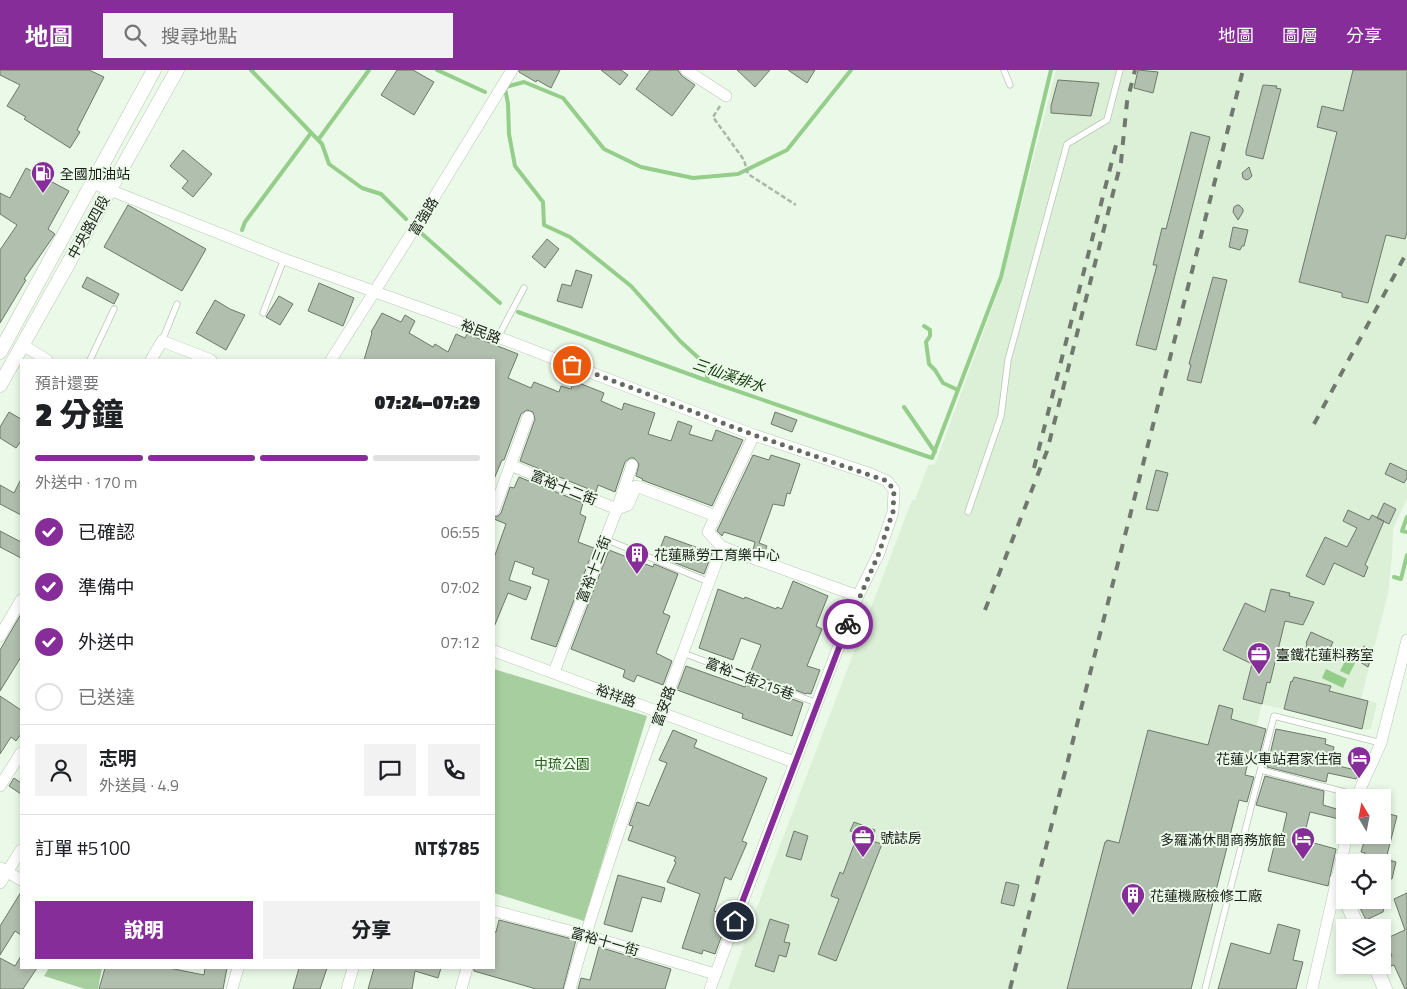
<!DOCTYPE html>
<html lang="zh-TW">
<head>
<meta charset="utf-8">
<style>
	body { margin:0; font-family:"Titillium Web","Noto Sans TC",sans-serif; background:#f2f2f2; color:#202124; height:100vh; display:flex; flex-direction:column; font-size:19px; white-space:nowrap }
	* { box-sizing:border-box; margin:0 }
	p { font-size:16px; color:#757577 }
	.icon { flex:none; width:28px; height:28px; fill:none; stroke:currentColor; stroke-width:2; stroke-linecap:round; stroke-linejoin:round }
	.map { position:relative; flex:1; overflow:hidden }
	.panel { position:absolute; left:20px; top:289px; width:475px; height:610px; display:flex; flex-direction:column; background:#fff; border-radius:0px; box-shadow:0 2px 8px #0003 }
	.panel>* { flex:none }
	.needle { width:32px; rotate:350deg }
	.buttons { position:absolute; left:1336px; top:719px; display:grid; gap:10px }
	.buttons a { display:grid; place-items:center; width:55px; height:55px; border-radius:0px; background:#fff; box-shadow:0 2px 8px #0003; font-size:25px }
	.pin { position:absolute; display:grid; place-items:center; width:42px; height:42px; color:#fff; margin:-21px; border:2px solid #fff; border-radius:50%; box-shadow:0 1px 5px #0007 }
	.courier { position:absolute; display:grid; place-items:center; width:50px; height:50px; margin:-25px; border:4px solid #862d99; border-radius:50%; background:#fff; color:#222; box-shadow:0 1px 6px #0007 }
	.summary em { font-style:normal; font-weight:800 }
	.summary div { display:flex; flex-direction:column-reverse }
	.summary { display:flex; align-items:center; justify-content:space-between; height:85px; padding:0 15px }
	h1 { font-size:32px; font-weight:800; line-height:38px }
	.bar { display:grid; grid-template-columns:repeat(4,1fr); gap:8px 5px; align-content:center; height:60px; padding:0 15px }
	.bar i { height:6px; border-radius:4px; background:#e0e0e0 }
	.bar .selected { background:#862d99 }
	.bar p { grid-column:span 4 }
	.line { display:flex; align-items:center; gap:12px; padding:0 15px; border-top:1px solid #e0e0e0 }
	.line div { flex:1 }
	.round { display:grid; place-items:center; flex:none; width:52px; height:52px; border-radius:0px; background:#f2f2f2 }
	ol { padding:0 15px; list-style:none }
	li { display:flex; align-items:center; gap:15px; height:55px }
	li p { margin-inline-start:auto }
	li .icon { padding:5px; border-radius:50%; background:#862d99; color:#fff; stroke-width:4 }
	li:last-child { color:#757577 }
	li i { width:28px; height:28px; border:2px solid #e0e0e0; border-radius:50% }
	.action { display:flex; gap:10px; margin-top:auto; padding:10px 15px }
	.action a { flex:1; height:58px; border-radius:0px; background:#862d99; color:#fff; font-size:20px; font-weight:800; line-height:58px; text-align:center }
	.action a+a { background:#f2f2f2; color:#202124 }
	header { display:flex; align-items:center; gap:30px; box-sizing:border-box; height:70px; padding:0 25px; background:#862d99; color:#fff }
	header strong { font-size:24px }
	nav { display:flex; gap:28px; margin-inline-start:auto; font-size:18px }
	.search { width:350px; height:45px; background:#f2f2f2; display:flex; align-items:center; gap:12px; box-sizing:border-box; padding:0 18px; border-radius:0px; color:#757577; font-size:19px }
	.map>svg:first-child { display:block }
	.built { fill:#dcf0d7 }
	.green { fill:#a6ce9e }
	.water { fill:#95cd8a }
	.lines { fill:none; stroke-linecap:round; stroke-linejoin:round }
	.stream { stroke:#95cd8a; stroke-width:4 }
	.building { fill:#b1bfae; stroke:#6c7969 }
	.service-casing { stroke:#b8c6b5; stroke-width:7 }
	.minor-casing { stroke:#b8c6b5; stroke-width:12 }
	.tertiary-casing { stroke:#b8c6b5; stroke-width:15 }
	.path { stroke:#aab6a8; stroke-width:2.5; stroke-dasharray:5 2.5; stroke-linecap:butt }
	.service { stroke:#fff; stroke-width:5.5 }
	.minor { stroke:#fff; stroke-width:11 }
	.tertiary { stroke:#fff; stroke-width:14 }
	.rail { stroke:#70796e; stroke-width:4; stroke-dasharray:9 9; stroke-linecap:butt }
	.done { stroke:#636c61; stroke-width:5; stroke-dasharray:0 9 }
	.route { stroke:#862d99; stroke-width:6 }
	.labels { text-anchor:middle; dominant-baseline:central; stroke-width:4; stroke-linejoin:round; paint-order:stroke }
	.poi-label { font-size:14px; fill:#1a2019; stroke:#ebfae8; text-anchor:start }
	.street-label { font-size:14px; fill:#1a2019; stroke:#ebfae8 }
	.park-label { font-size:14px; fill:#265b1b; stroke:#ebfae8 }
	.water-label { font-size:15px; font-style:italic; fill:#0f3507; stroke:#ebfae8 }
</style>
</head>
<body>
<header>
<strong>地圖</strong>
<div class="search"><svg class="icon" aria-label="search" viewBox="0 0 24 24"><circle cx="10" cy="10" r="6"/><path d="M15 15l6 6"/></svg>搜尋地點</div>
<nav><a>地圖</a><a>圖層</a><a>分享</a></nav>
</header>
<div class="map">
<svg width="1407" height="919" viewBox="0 0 1407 919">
	<rect width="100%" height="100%" fill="#ebfae8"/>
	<!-- built -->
	<path class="built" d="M1056,0H1407V429L1393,459L1392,487L1388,524L1361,629L1377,633L1371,658L1367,660L1262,634L1191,919H728L772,796L912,430H915L928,395L935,394L1001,214Z"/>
	<!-- green -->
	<path class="green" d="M494,599L647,646L584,851L494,823Z
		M49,898H102L98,919H85L44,906Z"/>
	<!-- water -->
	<path class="water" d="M1350,581L1359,585L1349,605L1340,601Z
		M1326,599L1347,609L1343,618L1322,608Z"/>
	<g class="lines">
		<!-- stream -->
		<path class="stream" d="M251,0L322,74L329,94L362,118L381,124L406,149
			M437,0L485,22
			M506,17L524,12L563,28L604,79L641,97L693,108L738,104L787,80L851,0
			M505,18L508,34L509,64L515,96L543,132L544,155L570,167L631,216L680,271L704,293L708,311
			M318,70L369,0
			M242,160L245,152L311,63
			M420,162L500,233
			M518,242L708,311L932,388L1001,207L1051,0
			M924,256L930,260V266L926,272L929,294L935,300L943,313L958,320
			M904,337L935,382
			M1407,447L1402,461L1407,462
			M1394,507L1401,509L1407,485"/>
	</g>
	<!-- building -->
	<path class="building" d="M0,0H89L104,7L77,60L80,62L70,78L24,49L26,47L7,36L20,15L0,5Z
		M397,0H413L434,12L414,45L381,25Z
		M519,0H560L551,18L537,10L536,12L519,2Z
		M601,0H621L628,5L620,15Z
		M650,0H678L682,6L695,15L672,46L636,19Z
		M737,0H770L755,17Z
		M788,0H815L807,13Z
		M1138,0L1158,2L1153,23L1134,18Z
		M1353,0H1407V162L1405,169L1386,165L1368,233L1342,227V223L1299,212L1337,62L1317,57L1322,36L1343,41Z
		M1058,10L1099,13L1091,46L1051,43V36Z
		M1263,15L1277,16L1276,18L1281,19L1263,89L1246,85V81Z
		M1191,62L1210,67L1156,280L1136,275L1157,195H1153L1162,158L1166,159Z
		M183,80L212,104L193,127L182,118L188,111L170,96Z
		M1249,97L1252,106L1249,109L1246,110L1243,108L1242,103Z
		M26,98L69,121L48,159L55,164L24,209L26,210L0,253V180L17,155L0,144V123L10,128Z
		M128,135L206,179L182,221L104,177Z
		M1237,135H1239L1243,139V142L1238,150L1233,142L1234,137Z
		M1233,157L1248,160L1244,176H1242L1240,180L1229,177Z
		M547,169L559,179L545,198L532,187Z
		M576,200L592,205L582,238L557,231L562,214L571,216Z
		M87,207L119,224L114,234L82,217Z
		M1213,207L1227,210L1201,313L1187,310L1191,295L1189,294Z
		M319,213L354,228L343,256L308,241Z
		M279,226L293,234L280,255L266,247Z
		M215,230L230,239L245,245L226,280L196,263Z
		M382,243L401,252L405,245L415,251L409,263L433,277L435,274L448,282L456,264L465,268L467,264L518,284L508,308L531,318L534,312L559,322L561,316L571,319L574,311L604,323L601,331L622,340L624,333L655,343L648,364L671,371L678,351L692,356L689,364L712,371L716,360L743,370L712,436L642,410L643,409L636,406L639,394L634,388H630L625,392L615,422L598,415L596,422L520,391L535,349L533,342L527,340L521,344L504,390H502L494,409V290H364L372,263L371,262Z
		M9,342L21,349V371L16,378L0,368V357Z
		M775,342L797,350L792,362L771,354Z
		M753,385L769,390L771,385L800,394L790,424L787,423L784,436L773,434L759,473L767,476L764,484L753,480L755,472L724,462L722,466L717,461Z
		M1390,393L1407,401V408L1404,413L1385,404Z
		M1156,400L1168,403L1158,441L1146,439Z
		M519,407L583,433L580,444L586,447L578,472L594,478L556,577L531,569L549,510L532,504L534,498L515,491L509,510L531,517L526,530L508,523L494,557V488L506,454L494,449V447L498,446L501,443L510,417L514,418Z
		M21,409V445L0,434V415L14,423Z
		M1384,433L1396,439L1389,454L1377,448Z
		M1348,440L1369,450L1372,445L1384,451L1365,495L1368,497L1364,507L1334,493L1324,515L1306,506L1325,467L1347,477L1357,458L1343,451Z
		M0,461L21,472V488L0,477Z
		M665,466L712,483L704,504L657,486Z
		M609,480L653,497L654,494L678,504L663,543L670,546L656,583L672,591L663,615L637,605L634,612L623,607L625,600L571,579Z
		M793,511L828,526L816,556L822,559L807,596L820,600L811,624L807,623L806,624L750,603L761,575L741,568L733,590L699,578L718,519L744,529L745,527L776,539L777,537L782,539Z
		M1271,519L1290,523L1289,526L1314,532L1303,555L1285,551L1270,613L1267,612L1262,634L1243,629L1252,594L1223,580L1245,533L1265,542Z
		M21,544V587L0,621V580Z
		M1311,562L1333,572L1328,583L1319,579L1318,583L1306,577L1307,574L1306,573Z
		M1364,576L1374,579L1368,597L1360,592Z
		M686,596L745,617L747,612L803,633L792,666L742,648L743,644L677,620Z
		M1294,607L1331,616L1329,621L1368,631L1362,659L1284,639L1291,611L1292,612Z
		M0,626L21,640V664L16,671L11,667L0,684Z
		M1219,635L1233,639L1231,649L1266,659L1259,686L1250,684L1245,705L1254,707L1247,732L1239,730L1191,919H1067L1105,772H1106L1107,770L1119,773L1148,660L1208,675Z
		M1276,659L1326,669L1325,674L1334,677L1330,694L1360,701L1356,709L1328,703L1326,712L1267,697Z
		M673,660L697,670L694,677L767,708L742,771L747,773L731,810L725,807L714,841L729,846L715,884L703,880L702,884L682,878L700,824L667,812L676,792L674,791L676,787L628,770L633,756L629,755L637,732L649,736L667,693L659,690Z
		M1265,706L1324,721L1323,735L1340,740L1339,749L1310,742L1303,770L1336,779L1328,816L1268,801L1277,764L1282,765L1287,743L1256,735Z
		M14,708L21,713V724L9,716Z
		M1382,742L1397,746L1386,789L1396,792L1392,809L1382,806V792H1363L1365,783L1361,782L1366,765H1382Z
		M854,752L875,760L872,771L882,774L836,891L818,884L839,829L831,826L833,820L840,802L843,804L858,764L850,761Z
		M794,761L808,766L801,790L786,786Z
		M618,805L665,818L661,832L642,827L632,862L604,854Z
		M1006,812L1019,815L1014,836L1001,833Z
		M21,822V865L15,861L0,885V856Z
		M1407,823V919H1405L1394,895L1391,896L1388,887L1392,886L1385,869L1405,860L1394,829Z
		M1356,830H1386L1383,842L1366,850Z
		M770,849L789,855L784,872L790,873L786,887L779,885L774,902L755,896Z
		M499,850L576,870L563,919H536L474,901V898H494V861L496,862Z
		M1278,854L1300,860L1293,890L1303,892L1296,919H1218L1231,873L1270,884Z
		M599,877L671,899L665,919H578L581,908L590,910Z
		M21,886V898H37L23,919H0V888L15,896Z
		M105,898H169L204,905L205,898H227L223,919H99Z
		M299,898H327L320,919H293Z
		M374,898H441L438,908L415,901L412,919H368Z"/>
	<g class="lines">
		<!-- service casing -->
		<g class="service-casing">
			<path id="service" d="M1004,0L1010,15
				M263,243L284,189
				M498,267L524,218
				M162,271L177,234
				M90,290L114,239
				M968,442L1001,346L1008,290L1067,74L1107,50L1120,0
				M605,469L709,512
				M683,583L817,633
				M1261,700L1356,725
				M1205,919L1274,646L1381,673"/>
		</g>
		<!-- minor casing -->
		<g class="minor-casing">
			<path id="minor" d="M686,0L726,26
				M92,113L284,189L456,251L754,365L871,404L887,411L894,420L893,442L879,483L858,526L817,633L710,919
				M23,275L47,290
				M151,290L162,271L211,290
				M331,290L430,134L512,0
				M510,395L617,439L628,435L636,416L716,446
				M494,440L528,347
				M722,477L858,526
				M0,566L21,530
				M494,581L794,692
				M554,602L617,439L632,395
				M0,716L21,683
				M1356,728L1381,673L1407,570
				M1,798L21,810
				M0,813L21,780
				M494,841L585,865L715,904
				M232,919L238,898
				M347,919L353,898
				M461,919L467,898
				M570,919C612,769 668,623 722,477L708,462L754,365
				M1312,919L1347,765"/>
		</g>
		<!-- tertiary casing -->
		<g class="tertiary-casing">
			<path id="tertiary" d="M0,282L154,0
				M0,315L177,0
				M1337,810L1345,828
				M1346,830L1358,858
				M1375,895L1385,919"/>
		</g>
		<!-- path -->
		<path class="path" d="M720,36L713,47L744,90L748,104L796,135"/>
		<!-- service -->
		<use href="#service" class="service"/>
		<!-- minor -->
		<use href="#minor" class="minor"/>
		<!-- tertiary -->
		<use href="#tertiary" class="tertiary"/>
		<!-- rail -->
		<path class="rail" d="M1314,354L1407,182
			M1034,398L1117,71
			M985,540L1047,381L1121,92L1127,32L1135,0
			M1010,919L1243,0"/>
	</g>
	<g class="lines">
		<!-- done -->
		<path class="done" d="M572,295L754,365L887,411L894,420L893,442L888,456L879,483L848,554"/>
		<!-- route -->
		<path class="route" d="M735,851L848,554"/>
	</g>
	<!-- icons -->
	<defs>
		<g id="fuel-pin" transform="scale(1.25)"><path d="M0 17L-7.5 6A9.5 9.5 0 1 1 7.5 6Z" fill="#862d99" stroke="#ebfae8"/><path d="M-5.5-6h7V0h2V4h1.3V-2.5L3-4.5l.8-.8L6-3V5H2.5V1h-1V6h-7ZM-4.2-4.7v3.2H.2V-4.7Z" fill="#fff"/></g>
		<g id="building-pin" transform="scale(1.25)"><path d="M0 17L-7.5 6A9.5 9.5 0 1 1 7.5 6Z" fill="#862d99" stroke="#ebfae8"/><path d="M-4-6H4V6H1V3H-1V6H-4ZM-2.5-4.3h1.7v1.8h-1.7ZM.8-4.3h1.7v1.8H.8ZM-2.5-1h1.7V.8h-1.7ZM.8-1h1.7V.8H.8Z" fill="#fff"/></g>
		<g id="office-pin" transform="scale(1.25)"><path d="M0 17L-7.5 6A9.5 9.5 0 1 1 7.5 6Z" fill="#862d99" stroke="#ebfae8"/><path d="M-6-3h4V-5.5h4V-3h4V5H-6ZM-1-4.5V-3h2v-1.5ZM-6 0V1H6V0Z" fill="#fff"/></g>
		<g id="hotel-pin" transform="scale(1.25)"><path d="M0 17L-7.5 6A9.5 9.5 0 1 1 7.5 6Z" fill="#862d99" stroke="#ebfae8"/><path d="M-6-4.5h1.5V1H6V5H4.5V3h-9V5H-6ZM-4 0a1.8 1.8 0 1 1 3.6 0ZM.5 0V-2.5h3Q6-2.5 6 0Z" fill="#fff"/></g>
	</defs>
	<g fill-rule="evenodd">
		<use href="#fuel-pin" x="43" y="103"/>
		<use href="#building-pin" x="637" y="484"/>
		<use href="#office-pin" x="1259" y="584"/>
		<use href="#hotel-pin" x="1359" y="688"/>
		<use href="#office-pin" x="863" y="767"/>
		<use href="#hotel-pin" x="1303" y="769"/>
		<use href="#building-pin" x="1133" y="825"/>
	</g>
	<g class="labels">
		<!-- poi labels -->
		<g class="poi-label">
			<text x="60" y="103">全國加油站</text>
			<text x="654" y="484">花蓮縣勞工育樂中心</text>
			<text x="1276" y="584">臺鐵花蓮料務室</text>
			<text x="1342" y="688" text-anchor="end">花蓮火車站君家住宿</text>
			<text x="880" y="767">號誌房</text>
			<text x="1286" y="769" text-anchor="end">多羅滿休閒商務旅館</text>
			<text x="1150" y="825">花蓮機廠檢修工廠</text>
		</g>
		<!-- street labels -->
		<g class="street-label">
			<text transform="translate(423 146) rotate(-58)">富強路</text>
			<text transform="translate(88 157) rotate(-61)">中央路四段</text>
			<text transform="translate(481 261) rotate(21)">裕民路</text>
			<text transform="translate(564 417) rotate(22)">富裕十二街</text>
			<text transform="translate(593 499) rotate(-69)">富裕十三街</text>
			<text transform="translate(750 608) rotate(21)">富裕二街215巷</text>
			<text transform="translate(616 625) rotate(20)">裕祥路</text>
			<text transform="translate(663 636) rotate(-70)">富安路</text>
			<text transform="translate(605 871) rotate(16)">富裕十一街</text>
		</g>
		<!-- park labels -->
		<g class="park-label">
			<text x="562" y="693">中琉公園</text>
		</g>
		<!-- water labels -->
		<g class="water-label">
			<text transform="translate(729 305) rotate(19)">三仙溪排水</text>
		</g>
	</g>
</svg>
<div class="buttons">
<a><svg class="needle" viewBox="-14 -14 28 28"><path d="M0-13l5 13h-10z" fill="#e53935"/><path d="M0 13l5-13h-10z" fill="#757577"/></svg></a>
<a><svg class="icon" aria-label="locate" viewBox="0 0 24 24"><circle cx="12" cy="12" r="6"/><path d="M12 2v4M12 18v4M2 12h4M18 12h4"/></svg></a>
<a><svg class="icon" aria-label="layers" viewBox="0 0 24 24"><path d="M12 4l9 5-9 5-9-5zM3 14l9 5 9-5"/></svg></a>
</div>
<div class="pin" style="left:572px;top:295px;background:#ea580c"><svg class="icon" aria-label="bag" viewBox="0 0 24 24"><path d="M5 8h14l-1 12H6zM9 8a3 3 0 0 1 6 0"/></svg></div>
<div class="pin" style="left:735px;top:851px;background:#1f2937"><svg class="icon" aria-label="home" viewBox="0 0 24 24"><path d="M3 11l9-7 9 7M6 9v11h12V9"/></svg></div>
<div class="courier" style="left:848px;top:554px"><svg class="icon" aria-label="bike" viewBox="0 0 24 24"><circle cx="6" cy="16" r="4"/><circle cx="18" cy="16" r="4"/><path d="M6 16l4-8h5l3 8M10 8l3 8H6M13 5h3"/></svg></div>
<section class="panel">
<div class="summary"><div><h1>2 分鐘</h1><p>預計還要</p></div><em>07:24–07:29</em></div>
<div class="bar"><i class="selected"></i><i class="selected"></i><i class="selected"></i><i></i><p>外送中 · 170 m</p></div>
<ol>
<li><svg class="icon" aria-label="check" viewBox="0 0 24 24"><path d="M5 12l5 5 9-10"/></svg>已確認<p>06:55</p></li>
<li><svg class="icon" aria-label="check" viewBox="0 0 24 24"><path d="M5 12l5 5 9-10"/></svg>準備中<p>07:02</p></li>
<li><svg class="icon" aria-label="check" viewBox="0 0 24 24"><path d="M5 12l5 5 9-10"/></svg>外送中<p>07:12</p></li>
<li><i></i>已送達</li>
</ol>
<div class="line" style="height:90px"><a class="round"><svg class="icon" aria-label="person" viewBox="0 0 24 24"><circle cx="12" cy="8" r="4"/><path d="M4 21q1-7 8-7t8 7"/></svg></a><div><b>志明</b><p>外送員 · 4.9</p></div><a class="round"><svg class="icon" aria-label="chat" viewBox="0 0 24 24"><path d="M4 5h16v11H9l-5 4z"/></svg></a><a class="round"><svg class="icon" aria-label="phone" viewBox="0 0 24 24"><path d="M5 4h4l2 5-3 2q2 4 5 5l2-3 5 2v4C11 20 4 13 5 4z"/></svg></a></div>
<div class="line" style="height:65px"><div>訂單 #5100</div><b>NT$785</b></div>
<div class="action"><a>說明</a><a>分享</a></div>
</section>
</div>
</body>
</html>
